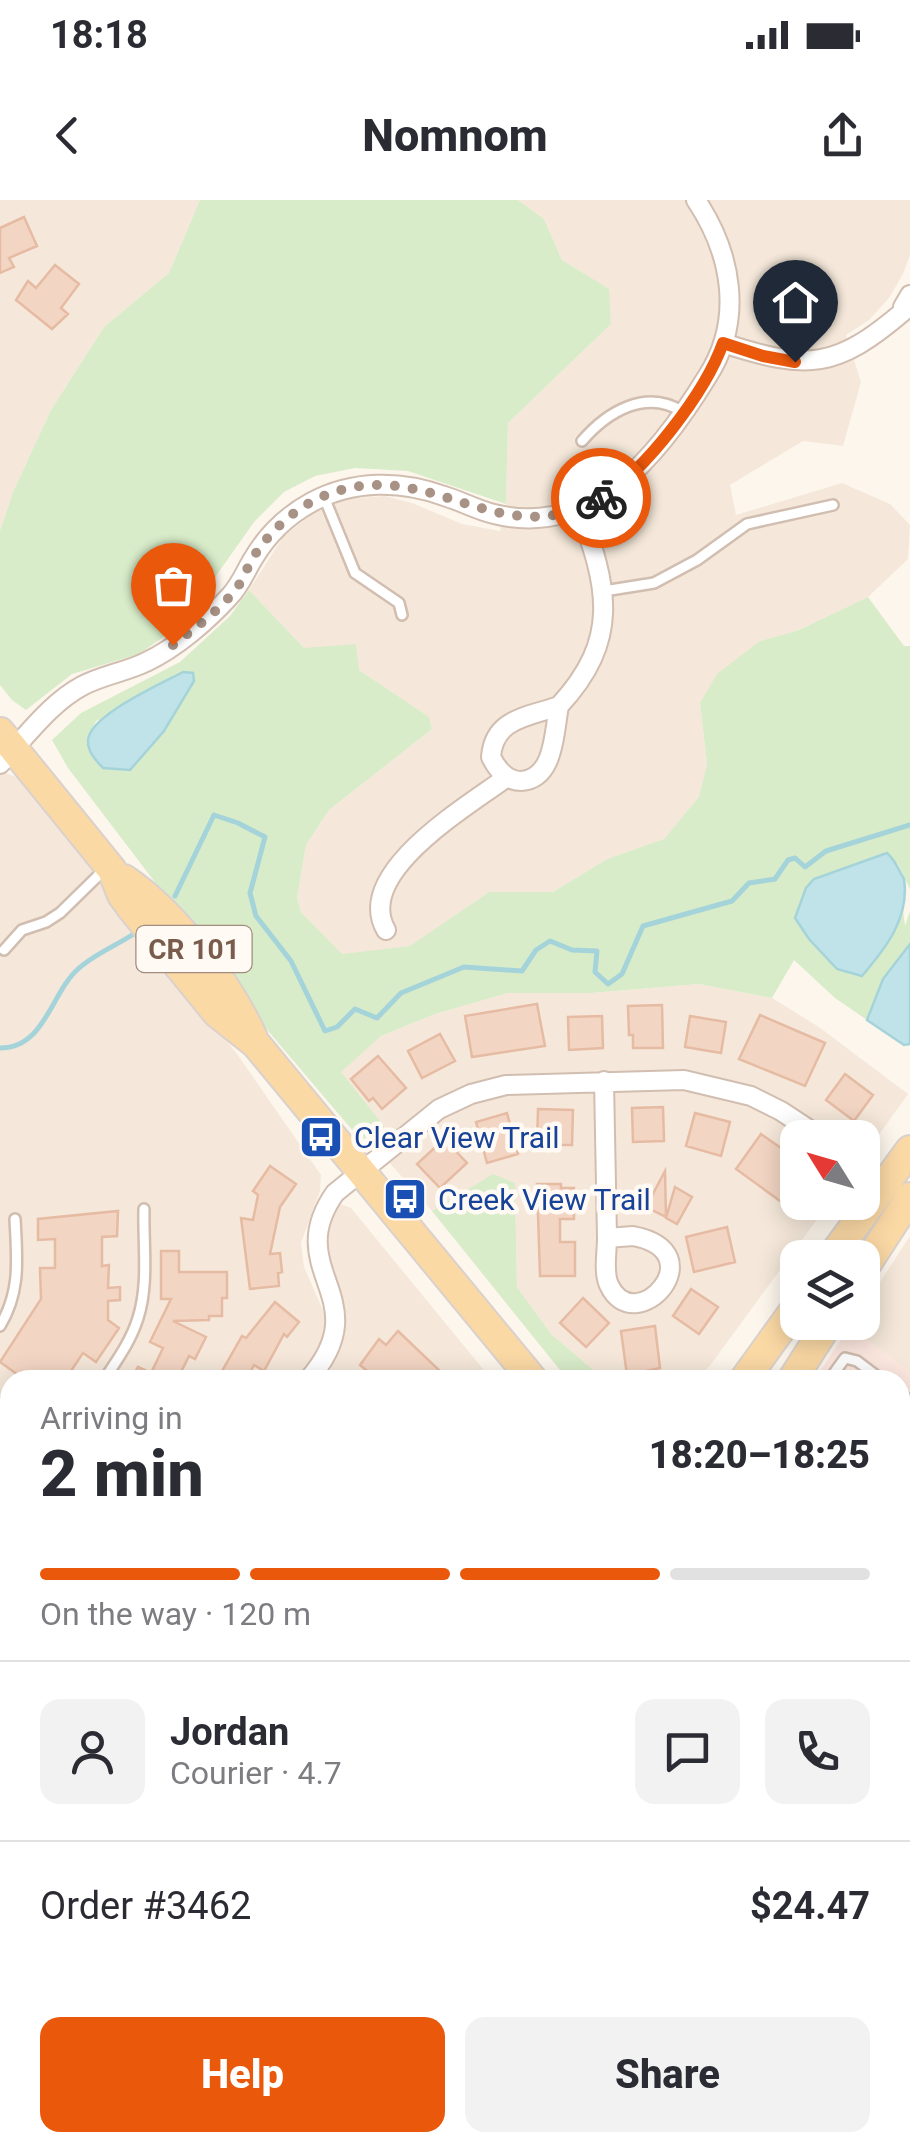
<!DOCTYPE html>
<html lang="en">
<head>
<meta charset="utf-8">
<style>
	body { margin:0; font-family:Roboto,sans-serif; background:#f2f2f3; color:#2b2b33; height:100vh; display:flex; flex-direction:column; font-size:38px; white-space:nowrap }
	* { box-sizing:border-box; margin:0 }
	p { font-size:32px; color:#7c7c81 }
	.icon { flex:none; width:55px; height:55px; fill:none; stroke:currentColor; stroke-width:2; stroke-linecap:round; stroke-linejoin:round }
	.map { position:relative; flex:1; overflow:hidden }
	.sheet { position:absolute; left:0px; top:1170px; width:910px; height:782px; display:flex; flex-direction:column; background:#fff; border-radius:30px 30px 0 0; box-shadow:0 5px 25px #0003 }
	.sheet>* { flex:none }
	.needle { width:65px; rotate:307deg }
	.tools { position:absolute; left:780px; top:920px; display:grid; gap:20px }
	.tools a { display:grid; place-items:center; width:100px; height:100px; border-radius:20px; background:#fff; box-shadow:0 5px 25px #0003; font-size:50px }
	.pin { position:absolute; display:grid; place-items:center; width:85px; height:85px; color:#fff; margin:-102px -42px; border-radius:50% 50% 50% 0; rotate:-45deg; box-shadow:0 0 10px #0007 }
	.pin .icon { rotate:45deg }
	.courier { position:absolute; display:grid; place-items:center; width:100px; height:100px; margin:-50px; border:8px solid #ea580c; border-radius:50%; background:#fff; color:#222; box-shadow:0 2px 12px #0007 }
	.head em { font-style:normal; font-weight:800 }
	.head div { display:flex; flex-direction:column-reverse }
	.head { display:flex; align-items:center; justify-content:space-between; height:170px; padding:0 40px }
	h1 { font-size:65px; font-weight:800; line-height:75px }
	.bar { display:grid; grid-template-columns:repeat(4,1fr); gap:15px 10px; align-content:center; height:120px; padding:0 40px }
	.bar i { height:12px; border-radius:8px; background:#e1e1e2 }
	.bar .selected { background:#ea580c }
	.bar p { grid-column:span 4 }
	.line { display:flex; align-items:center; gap:25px; padding:0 40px; border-top:2px solid #e1e1e2 }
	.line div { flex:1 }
	.round { display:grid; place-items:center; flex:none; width:105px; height:105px; border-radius:20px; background:#f2f2f3 }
	.cta { display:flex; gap:20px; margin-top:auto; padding:20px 40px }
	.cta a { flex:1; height:115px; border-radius:20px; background:#ea580c; color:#fff; font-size:40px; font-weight:800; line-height:115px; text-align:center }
	.cta a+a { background:#f2f2f3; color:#2b2b33 }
	.status { display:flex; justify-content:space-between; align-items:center; height:70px; padding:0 50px; background:#fff; direction:ltr }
	.status svg { height:28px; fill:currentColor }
	header { display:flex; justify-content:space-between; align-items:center; height:130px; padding:0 40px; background:#fff; font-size:45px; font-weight:800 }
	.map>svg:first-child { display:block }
	.residential { fill:#f5e8da }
	.commercial { fill:#fde8e0 }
	.green { fill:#d8ecc9; fill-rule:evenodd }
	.water { fill:#bfe3e8; stroke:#a5d3da; stroke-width:2.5 }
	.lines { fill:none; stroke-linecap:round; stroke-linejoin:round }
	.stream { stroke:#a5d3da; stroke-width:5 }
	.building { fill:#f3d5c3; stroke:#e6bba3; stroke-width:2.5 }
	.lane-casing { stroke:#d1beb0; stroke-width:14 }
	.street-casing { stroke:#d1beb0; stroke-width:22 }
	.secondary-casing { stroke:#d6c0b0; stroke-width:30 }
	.primary-casing { stroke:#dad1cd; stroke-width:32 }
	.lane { stroke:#fff; stroke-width:9 }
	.street { stroke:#fff; stroke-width:18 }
	.secondary { stroke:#fff; stroke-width:25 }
	.primary { stroke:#fbd9a5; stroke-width:28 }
	.done { stroke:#a89285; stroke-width:10; stroke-dasharray:0 18 }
	.route { stroke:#ea580c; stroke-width:12 }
	.labels { text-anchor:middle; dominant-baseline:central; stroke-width:9; stroke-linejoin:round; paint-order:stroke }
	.shield { fill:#fffaf3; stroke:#a28b7f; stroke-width:2.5 }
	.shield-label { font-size:28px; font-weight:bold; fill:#7a5c4d }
	.transit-label { font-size:30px; fill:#164399; stroke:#fffaf3; text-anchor:start }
</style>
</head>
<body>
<div class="status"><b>18:18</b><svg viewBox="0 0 49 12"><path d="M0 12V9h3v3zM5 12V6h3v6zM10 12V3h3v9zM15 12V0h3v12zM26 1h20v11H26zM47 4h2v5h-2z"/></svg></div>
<header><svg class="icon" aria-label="back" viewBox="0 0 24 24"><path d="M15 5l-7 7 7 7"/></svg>Nomnom<svg class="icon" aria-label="share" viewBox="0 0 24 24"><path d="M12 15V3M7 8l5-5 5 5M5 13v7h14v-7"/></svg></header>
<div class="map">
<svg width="910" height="1952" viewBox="0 0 910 1952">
	<rect width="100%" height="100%" fill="#fdf6ec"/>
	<!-- residential -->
	<path class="residential" d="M0,0H200L169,73L104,127L51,210L13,292L0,331Z
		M518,0H910V55L903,74L889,98L869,120L846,135L861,182L843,246L803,241L730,285L736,315L842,283L890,304L910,325L908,359L868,397L799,430L760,441L700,503L707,564L699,598L664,639L607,659L553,692H489L411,746L342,755L301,712L297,698L306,645L329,610L432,529L428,517L359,470L304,448L249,390L283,337L313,313L346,299L385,296L412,303L462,324L500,331L506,304L508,223L611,124L608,89L562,60L544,19Z
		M6,573L16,577L83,658L237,854L321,975L320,991L301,1043L304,1067L326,1117V1130L310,1162L292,1180H10V1206L0,1199V575Z
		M699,784L772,798L819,827L908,894L863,957L862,938H798V1002L829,1003L709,1167L694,1180H605L551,1134L517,1087L515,983L492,975L432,1011L388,961L402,947L340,872L381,836L435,814L508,793H591Z
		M340,1004L351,1008L492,1180H338L329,1165L342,1132L344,1113L327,1073L323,1033L333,1007Z
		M910,1036V1172L850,1127L853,1123L862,1122L863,1108Z
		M0,1223L10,1231V1639L0,1635Z
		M910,1531V1952H371L369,1943L900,1942V1542Z
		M10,1669V1942H221L218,1952H0V1675Z"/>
	<!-- commercial -->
	<path class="commercial" d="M850,1127L910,1172V1471L900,1460V1180H814Z"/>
	<!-- green -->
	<path class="green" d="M200,0H518L544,19L562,60L609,89L611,124L508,223L506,304L408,271L355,268L315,276L284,292L254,322L182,424L139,454L72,474L26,510L12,500L0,485V331L13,292L51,210L104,127L169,73Z
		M249,390L304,448L356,444L359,470L429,517L432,529L329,610L306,645L297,698L301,712L342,754L410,746L489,692H553L607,659L664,639L699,597L707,564L700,503L717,474L760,441L799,430L868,397L904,446H910V689L897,662L905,726L910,711V744L883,779L867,820L835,798L794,760L772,798L699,784L591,793H508L435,814L381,836L341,872L385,927L368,939L359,938L269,832L68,568L52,540L81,513L180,462L230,416ZM194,481L164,531L130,570L90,554L88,538L96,521Z
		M493,974L515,983L517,1087L551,1134L605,1180H568L432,1011Z"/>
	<!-- water -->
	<path class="water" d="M183,472L193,473L194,481L164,531L130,570L103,568C96,560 88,553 88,541C88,516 161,484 183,472Z
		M887,653C896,661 898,669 904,679C910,718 885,749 862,776L837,769L809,739L795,718L806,688L814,679Z
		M910,744V844L904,845L867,820L883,779Z"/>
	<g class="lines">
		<!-- stream -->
		<path class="stream" d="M175,696L214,615L238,623L265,637L250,693L256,716L291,761L325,831L337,827L355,809L377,818L401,793L464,767L522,771L536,750L550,741L572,750L597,751L595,772L608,784L622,774L643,726L732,701L749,683L775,679L788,660L795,658L805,667L826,651L910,625
			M0,848C45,848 51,793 78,769C93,755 115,746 132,735"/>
	</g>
	<!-- building -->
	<path class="building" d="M24,17L37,46L9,58L14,67L0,73V28Z
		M55,65L79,84L61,108L68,114L52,129L16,100L28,81L36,88Z
		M537,804L545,846L472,857L465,816Z
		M662,805L663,848H633V835H629L628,806Z
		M760,815L825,843L805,886L739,859Z
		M602,816L603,848L569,850L568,817Z
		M690,816L726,822L721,853L685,847Z
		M440,834L455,861L422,878L408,851Z
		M378,856L406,888L382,909L373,898L369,901L351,879Z
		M845,874L873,895L854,921L826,900Z
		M663,907L664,941L633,942L632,908Z
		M538,909L573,910L572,945H537Z
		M507,913L518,954L487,963L476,922Z
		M695,913L730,922L721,956L686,946Z
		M761,934L798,960V1014L736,969Z
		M444,939L467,963L440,988L417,964Z
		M270,966L296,984L280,1007L270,1054L280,1053L282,1072L278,1073L279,1086L250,1089L241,1018L253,1020L258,995L253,991Z
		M665,971L666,1017L646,1007Z
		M537,984H561V988H574V1019H560V1042H575V1076H540Z
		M675,987L692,997L677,1024L666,1018Z
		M118,1011L117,1036L102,1037V1066L109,1065L108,1088L120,1087V1100L108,1101V1120L119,1128L96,1162L83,1153L65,1180H25L0,1162L41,1099L40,1068H55V1039L38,1040V1019Z
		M727,1027L735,1062L694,1072L686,1037Z
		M161,1051H179V1072H227V1098H222V1116H209V1120L173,1121L206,1137L195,1159L189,1156L177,1180H131L138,1167L151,1173L163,1148L150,1142L171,1099H161Z
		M691,1089L718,1107L699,1134L673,1116Z
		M583,1098L609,1123L586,1147L560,1123Z
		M275,1102L299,1122L287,1137L284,1134L264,1171L254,1165L246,1180H217L242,1136L246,1138Z
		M655,1126L660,1168L627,1175L621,1131Z
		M398,1131L441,1172L434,1180H378L360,1165L379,1139L386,1145Z"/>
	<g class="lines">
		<!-- lane casing -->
		<g class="lane-casing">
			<path id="lane" d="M582,241C607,212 646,188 683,212
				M324,297L355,373L399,403L402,415
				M604,391L654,383L697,360L747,324L833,305
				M4,750L22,730L46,722L60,713L106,668
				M0,1126C21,1091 17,1059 15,1019
				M104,1180C117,1160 131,1141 138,1118C149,1084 143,1044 144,1009
				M829,1180L845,1158L857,1161L882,1180
				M900,1194L910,1201
				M900,1380L910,1365"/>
		</g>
		<!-- street casing -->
		<g class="street-casing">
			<path id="street" d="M723,143C809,171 836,169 905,110L903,107L910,95
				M559,506C554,531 555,579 521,581C506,581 497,569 491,557C494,518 528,517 559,506Z
				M559,506C621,439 608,387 579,309
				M0,564C25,538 50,503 82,486C102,475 126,472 146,462C176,448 207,421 229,397C240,386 245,372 253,359C267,335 288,315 312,302C353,280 401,280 444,296C461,301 477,310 494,314C594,339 661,252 707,177C744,120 732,54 696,0
				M386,730C353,673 468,606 507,577
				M604,881L607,1038
				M862,966L885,982
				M633,1036C717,1052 635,1141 609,1085C603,1072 607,1053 607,1038Z
				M308,1180C380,1098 280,1071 335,993L439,909L471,894L506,885L684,880L751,896L781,911L822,938
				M0,1208L10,1215
				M0,1666L10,1658
				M900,1712L910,1704
				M234,1942L236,1952
				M487,1942L488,1952
				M727,1952L734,1942"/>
		</g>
		<!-- secondary casing -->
		<g class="secondary-casing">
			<path id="secondary" d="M900,1507L910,1519
				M292,1952L354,1943"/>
		</g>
		<!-- primary casing -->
		<g class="primary-casing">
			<path id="primary" d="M0,532L112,670L122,695L133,710L217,813L256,844L533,1180
				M124,679C173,712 229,784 253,838
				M831,1058L910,950
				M862,1071L910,997
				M744,1180L798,1105
				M792,1180L829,1122
				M316,1942L318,1952
				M354,1942V1952"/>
		</g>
		<!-- lane -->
		<use href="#lane" class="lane"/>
		<!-- street -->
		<use href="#street" class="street"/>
		<!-- secondary -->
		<use href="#secondary" class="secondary"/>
		<!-- primary -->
		<use href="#primary" class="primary"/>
	</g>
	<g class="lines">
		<!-- done -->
		<path class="done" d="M173,445C195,428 219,411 236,389C244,379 247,367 254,356C269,333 290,313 315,300C425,246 495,359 601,298"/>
		<!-- route -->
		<path class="route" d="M601,298C646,270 705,193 723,143L763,156L795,162"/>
	</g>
	<!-- icons -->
	<defs>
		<g id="bus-square" transform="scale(2.25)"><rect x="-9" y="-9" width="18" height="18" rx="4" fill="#1a4fb4" stroke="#fffaf3"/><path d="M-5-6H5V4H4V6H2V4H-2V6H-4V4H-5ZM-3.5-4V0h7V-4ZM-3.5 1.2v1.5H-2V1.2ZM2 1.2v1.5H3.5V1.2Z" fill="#fff"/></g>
	</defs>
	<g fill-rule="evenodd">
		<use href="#bus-square" x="321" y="937"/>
		<use href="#bus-square" x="405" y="999"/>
	</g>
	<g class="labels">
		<!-- shield labels -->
		<rect class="shield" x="136.5" y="726" width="115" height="46" rx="8"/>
		<g class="shield-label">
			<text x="194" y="749">CR 101</text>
		</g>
		<!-- transit labels -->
		<g class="transit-label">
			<text x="354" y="937">Clear View Trail</text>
			<text x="438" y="999">Creek View Trail</text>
		</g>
	</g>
</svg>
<div class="tools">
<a><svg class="needle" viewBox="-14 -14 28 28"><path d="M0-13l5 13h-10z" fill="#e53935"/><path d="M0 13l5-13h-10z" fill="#7c7c81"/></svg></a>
<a><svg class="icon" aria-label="layers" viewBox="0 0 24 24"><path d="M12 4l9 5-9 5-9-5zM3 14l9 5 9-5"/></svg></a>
</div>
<div class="pin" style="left:173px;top:445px;background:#ea580c"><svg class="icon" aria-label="bag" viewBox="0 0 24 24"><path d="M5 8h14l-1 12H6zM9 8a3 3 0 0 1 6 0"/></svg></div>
<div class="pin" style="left:795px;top:162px;background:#1f2937"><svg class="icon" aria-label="home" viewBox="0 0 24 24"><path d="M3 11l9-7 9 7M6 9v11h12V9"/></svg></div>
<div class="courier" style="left:601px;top:298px"><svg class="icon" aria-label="bike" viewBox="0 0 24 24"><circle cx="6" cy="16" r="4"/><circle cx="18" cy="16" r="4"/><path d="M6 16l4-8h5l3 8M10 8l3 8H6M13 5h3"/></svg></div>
<section class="sheet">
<div class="head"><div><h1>2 min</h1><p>Arriving in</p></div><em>18:20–18:25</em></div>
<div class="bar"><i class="selected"></i><i class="selected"></i><i class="selected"></i><i></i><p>On the way · 120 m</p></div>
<div class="line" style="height:180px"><a class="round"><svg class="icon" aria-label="person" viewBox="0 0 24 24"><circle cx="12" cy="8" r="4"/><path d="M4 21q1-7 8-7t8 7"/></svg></a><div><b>Jordan</b><p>Courier · 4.7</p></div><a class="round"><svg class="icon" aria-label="chat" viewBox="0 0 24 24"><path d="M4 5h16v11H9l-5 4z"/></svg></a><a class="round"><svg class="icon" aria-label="phone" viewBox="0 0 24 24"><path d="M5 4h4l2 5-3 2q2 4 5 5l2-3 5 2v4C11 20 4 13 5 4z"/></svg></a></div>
<div class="line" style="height:130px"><div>Order #3462</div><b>$24.47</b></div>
<div class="cta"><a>Help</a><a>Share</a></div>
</section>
</div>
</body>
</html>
